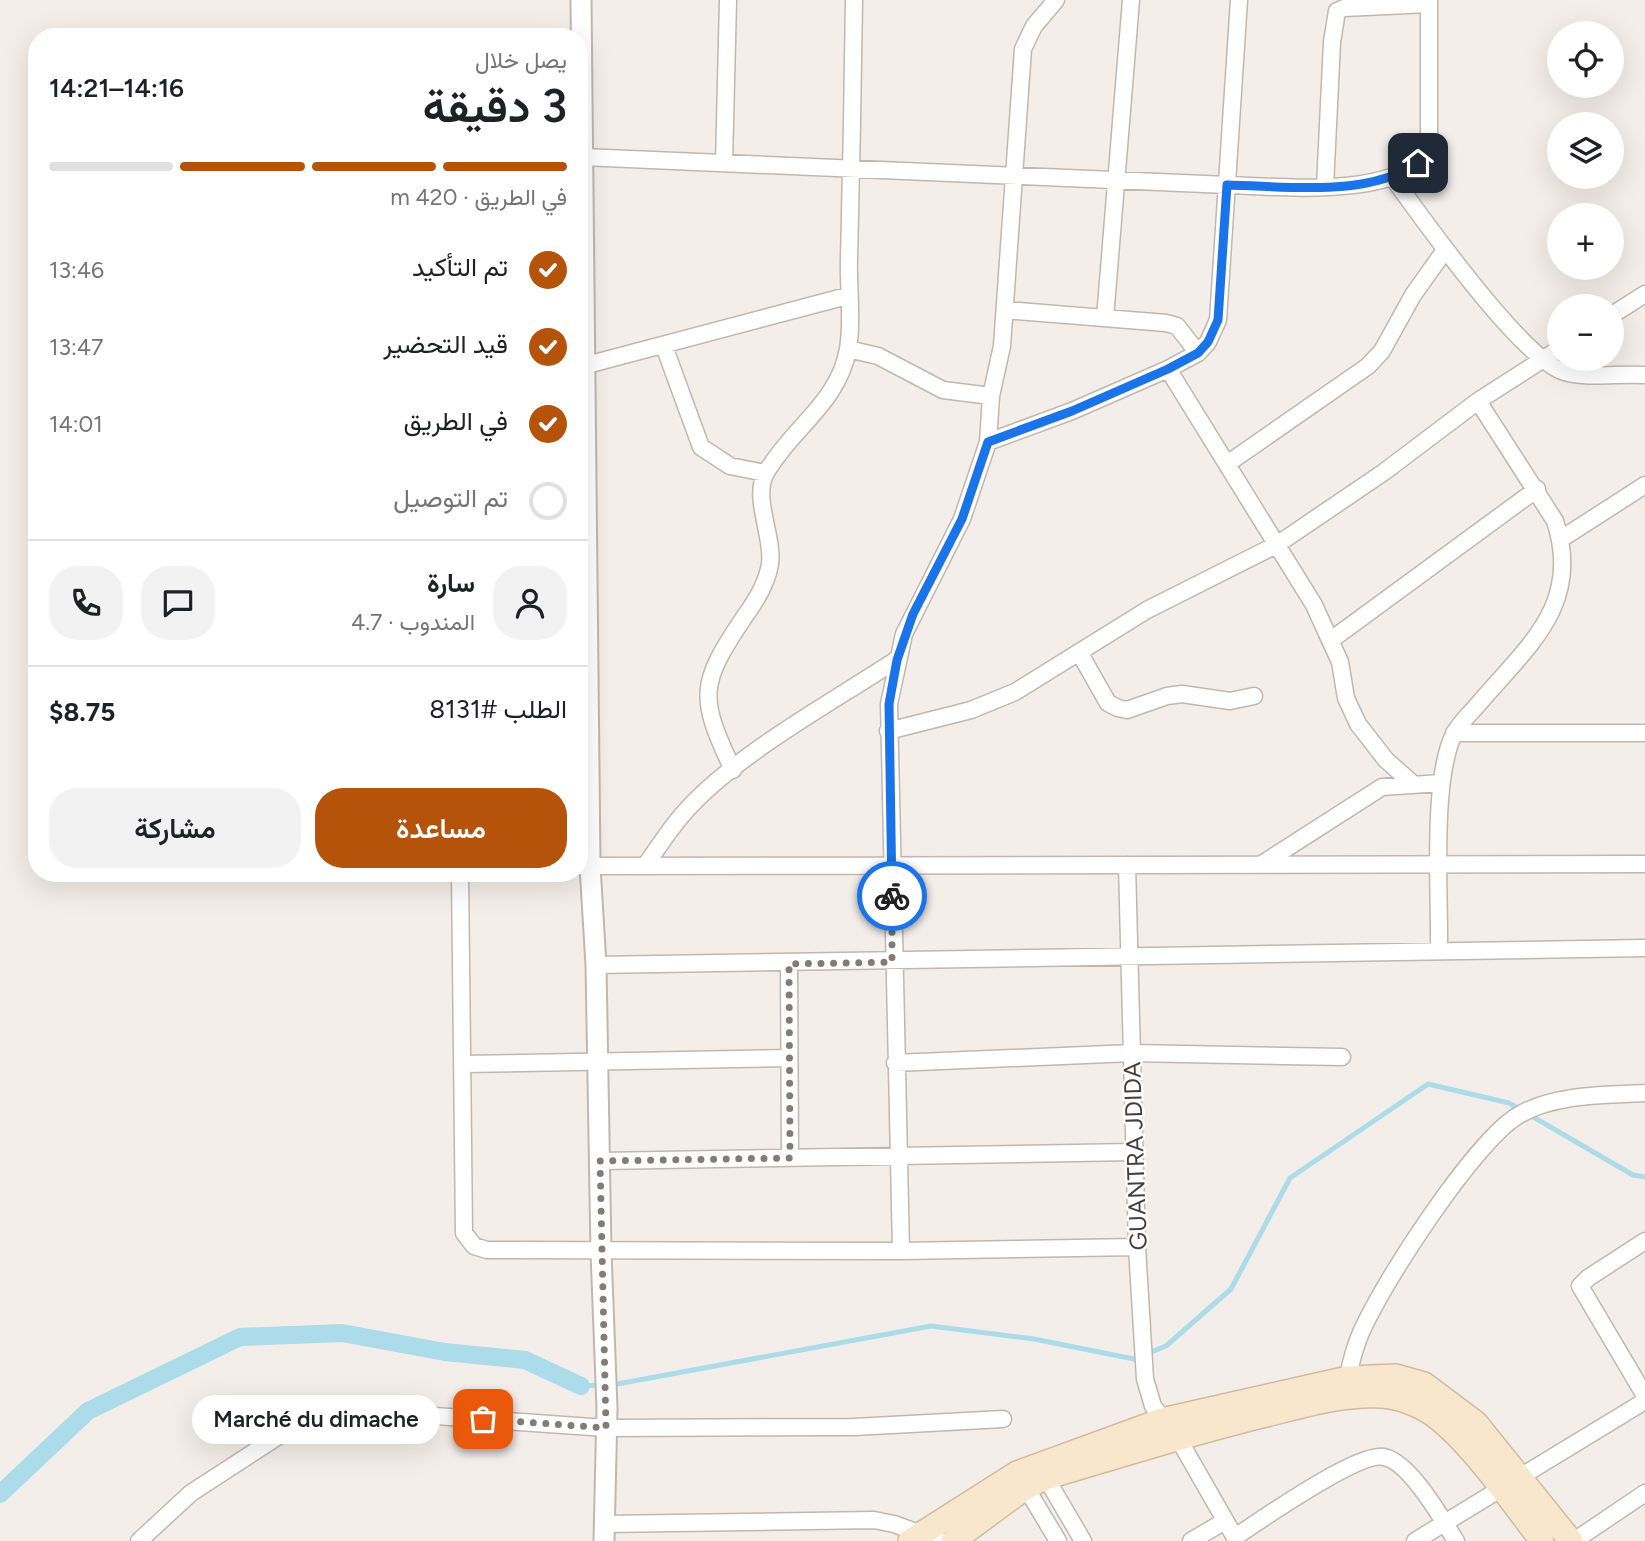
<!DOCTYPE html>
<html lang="ar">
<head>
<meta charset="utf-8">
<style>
	body { margin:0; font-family:Figtree,Vazirmatn,sans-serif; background:#f2f2f2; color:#202124; direction:rtl; height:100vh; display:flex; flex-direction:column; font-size:26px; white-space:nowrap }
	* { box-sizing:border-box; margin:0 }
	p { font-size:23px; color:#757577 }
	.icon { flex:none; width:38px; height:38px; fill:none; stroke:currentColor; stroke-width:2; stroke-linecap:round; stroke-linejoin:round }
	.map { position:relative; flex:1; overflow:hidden; direction:ltr }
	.sheet { position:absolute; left:28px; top:28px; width:560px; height:854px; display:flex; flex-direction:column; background:#fff; border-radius:28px; box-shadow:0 7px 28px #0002; direction:rtl }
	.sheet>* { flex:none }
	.controls { position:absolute; left:1547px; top:21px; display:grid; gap:14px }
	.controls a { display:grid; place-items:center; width:77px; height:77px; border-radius:50%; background:#fff; box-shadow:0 7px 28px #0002; font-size:35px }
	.pin { position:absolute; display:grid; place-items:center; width:60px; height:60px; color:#fff; margin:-30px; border-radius:14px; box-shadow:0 4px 10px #0006 }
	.courier { position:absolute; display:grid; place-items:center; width:70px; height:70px; margin:-35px; border:5px solid #1a73e8; border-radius:50%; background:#fff; color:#222; box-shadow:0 2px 9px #0007 }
	.bubble { position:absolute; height:49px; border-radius:24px; background:#fff; box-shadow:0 7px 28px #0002; font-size:23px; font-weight:600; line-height:49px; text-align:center; direction:rtl }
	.headline em { font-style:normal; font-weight:600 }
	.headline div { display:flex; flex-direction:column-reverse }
	.headline { display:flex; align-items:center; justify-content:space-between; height:119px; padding:0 21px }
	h1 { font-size:46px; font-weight:600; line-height:52px }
	.bar { display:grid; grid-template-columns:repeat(4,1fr); gap:10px 7px; align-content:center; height:84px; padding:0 21px }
	.bar i { height:9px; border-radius:5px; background:#e0e0e0 }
	.bar .current { background:#b45309 }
	.bar p { grid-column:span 4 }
	.line { display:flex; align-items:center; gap:18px; padding:0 21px; border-top:2px solid #e0e0e0 }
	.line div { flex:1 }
	.round { display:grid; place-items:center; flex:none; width:74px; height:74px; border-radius:28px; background:#f2f2f2 }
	ol { padding:0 21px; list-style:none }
	li { display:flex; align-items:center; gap:21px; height:77px }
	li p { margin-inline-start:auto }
	li .icon { padding:7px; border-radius:50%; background:#b45309; color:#fff; stroke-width:4 }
	li:last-child { color:#757577 }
	li i { width:38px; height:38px; border:4px solid #e0e0e0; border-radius:50% }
	.button { display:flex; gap:14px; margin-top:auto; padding:14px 21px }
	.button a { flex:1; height:80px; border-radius:28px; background:#b45309; color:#fff; font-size:28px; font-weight:600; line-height:80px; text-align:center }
	.button a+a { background:#f2f2f2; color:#202124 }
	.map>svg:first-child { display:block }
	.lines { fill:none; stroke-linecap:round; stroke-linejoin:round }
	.stream { stroke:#acdbe9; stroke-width:5 }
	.canal { stroke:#acdbe9; stroke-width:18 }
	.minor-casing { stroke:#c1b7b0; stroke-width:19 }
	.tertiary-casing { stroke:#c1b7b0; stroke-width:23 }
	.secondary-casing { stroke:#d1bb9f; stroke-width:26 }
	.minor { stroke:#fff; stroke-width:16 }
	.tertiary { stroke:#fff; stroke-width:19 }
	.secondary { stroke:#f9e7cd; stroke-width:23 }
	.done { stroke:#837c76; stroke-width:7; stroke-dasharray:0 12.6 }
	.route { stroke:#1a73e8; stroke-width:9 }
	.labels { text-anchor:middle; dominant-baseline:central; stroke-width:5; stroke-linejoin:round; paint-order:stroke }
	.street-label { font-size:24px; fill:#463e38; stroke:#fff }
</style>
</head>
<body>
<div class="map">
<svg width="1645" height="1541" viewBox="0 0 1645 1541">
	<rect width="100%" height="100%" fill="#f3eee9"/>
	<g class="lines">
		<!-- stream -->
		<path class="stream" d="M612,1385L931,1326L1034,1339L1134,1359L1166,1346L1231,1289L1290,1178L1428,1084L1509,1103L1633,1175L1645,1177
			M581,1386L602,1385"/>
		<!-- canal -->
		<path class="canal" d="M0,1494L88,1411L240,1337L342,1333L445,1352L525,1360L581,1386"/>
		<!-- minor casing -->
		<g class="minor-casing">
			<path id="minor" d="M583,157L1227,185C1274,186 1416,202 1429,142V0
				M724,163L728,0
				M1393,178C1422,218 1523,361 1565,372C1590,379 1619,373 1645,375
				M1325,187L1332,42L1337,11L1344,8L1429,4
				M1005,310L1166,323L1177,326L1198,353
				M1612,315L1645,294
				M1105,318L1131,0
				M664,346L701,447L730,466L765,473
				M848,349L878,356L943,390L991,396
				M583,366L847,296
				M1168,369L1314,605L1340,662L1346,698L1358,724L1386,760L1412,783
				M988,442L1072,411L1168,369L1198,353L1208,342L1218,320L1239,0
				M1227,464L1368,366L1382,351L1413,295L1445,250
				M1561,539L1645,485
				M1331,640L1537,489
				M1079,652L1108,703L1118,708L1127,710L1167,696L1182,694L1230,701L1254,696
				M888,731L971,710L1015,692L1147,610L1278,544L1384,472L1478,401L1559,349
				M1454,733H1645
				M733,770C698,696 699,684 745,616C756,601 767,583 770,564C774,536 751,496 767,471C792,428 839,402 848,349C853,321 848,288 849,259C851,173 853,86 854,0
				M1262,864L1382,787L1441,783
				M1127,865L1137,1247L1145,1379L1153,1406L1178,1438L1237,1541
				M579,866L1645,864
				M645,866C657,849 669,830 683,814C733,756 831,703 896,660
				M460,873L464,1233L474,1246L487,1250L901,1251L1137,1247
				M1439,950C1440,895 1431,780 1454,734C1460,722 1473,711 1481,701C1530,644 1582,603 1555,521L1478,401
				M789,964L790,1158
				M596,965L1645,948
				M895,1063L1132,1053L1342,1057
				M463,1064L789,1058
				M600,1161L1134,1152
				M1645,1241L1588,1278L1580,1286L1645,1396
				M901,1251L889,704L904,634L962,519L988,442L991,396L1002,346L1023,49L1034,26L1056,0
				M1347,1387C1348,1372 1353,1354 1358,1340C1377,1290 1475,1140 1519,1115C1554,1094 1606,1095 1645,1093
				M1042,1471L1083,1541
				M1022,1481L1058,1541
				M604,1524L874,1520L894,1524L940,1541
				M1235,1537C1261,1520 1359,1451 1384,1457C1410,1462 1442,1519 1456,1541
				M139,1541L191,1493L294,1426L314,1417L350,1410L606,1428L854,1427L1003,1419
				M1191,1541L1225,1521
				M1415,1541L1645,1401
				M1574,1541L1645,1493"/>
		</g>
		<!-- tertiary casing -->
		<g class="tertiary-casing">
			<path id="tertiary" d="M581,0L590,866L596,965L601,1252L607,1408L604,1541"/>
		</g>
		<!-- secondary casing -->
		<g class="secondary-casing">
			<path id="secondary" d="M910,1541L1017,1473L1162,1420L1348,1378L1396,1376L1424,1384L1476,1423L1571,1541
				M953,1541L1025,1488L1045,1478C1119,1456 1191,1433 1266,1415C1303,1406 1342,1394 1381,1396C1399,1397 1420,1405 1435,1416C1473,1445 1512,1503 1542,1541"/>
		</g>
		<!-- minor -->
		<use href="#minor" class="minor"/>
		<!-- tertiary -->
		<use href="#tertiary" class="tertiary"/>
		<!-- secondary -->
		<use href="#secondary" class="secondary"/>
	</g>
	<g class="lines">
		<!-- done -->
		<path class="done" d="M483,1419L606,1428L600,1161L790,1158L789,964L892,962V896"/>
		<!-- route -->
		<path class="route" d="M892,896L889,704L897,660L913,614L962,519L988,442L1072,411L1168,369L1198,353L1208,342L1218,320L1227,185C1288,186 1365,198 1418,163"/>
	</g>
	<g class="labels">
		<!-- street labels -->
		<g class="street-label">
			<text transform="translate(1135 1156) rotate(-92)">GUANTRA JDIDA</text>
		</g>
	</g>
</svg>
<div class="controls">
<a><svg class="icon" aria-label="locate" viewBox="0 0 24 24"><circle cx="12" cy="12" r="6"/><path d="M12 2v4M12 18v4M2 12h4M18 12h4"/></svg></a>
<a><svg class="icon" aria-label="layers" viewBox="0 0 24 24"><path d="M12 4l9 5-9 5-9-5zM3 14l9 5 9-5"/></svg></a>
<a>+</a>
<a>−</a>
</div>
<div class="pin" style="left:483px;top:1419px;background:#ea580c"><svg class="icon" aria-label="bag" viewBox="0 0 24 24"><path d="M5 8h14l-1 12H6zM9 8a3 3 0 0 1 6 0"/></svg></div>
<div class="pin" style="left:1418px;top:163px;background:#1f2937"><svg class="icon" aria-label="home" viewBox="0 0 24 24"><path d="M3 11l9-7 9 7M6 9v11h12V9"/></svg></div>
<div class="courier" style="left:892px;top:896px"><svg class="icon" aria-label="bike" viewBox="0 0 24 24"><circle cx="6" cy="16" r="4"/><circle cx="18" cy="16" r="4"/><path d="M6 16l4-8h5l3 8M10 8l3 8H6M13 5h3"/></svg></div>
<div class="bubble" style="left:192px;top:1395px;width:248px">Marché du dimache</div>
<section class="sheet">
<div class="headline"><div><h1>3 دقيقة</h1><p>يصل خلال</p></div><em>14:16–14:21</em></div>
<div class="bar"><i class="current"></i><i class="current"></i><i class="current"></i><i></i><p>في الطريق · 420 m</p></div>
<ol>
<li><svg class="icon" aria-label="check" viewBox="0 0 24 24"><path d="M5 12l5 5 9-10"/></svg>تم التأكيد<p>13:46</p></li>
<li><svg class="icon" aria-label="check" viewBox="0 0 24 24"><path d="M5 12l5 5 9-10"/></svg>قيد التحضير<p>13:47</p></li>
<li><svg class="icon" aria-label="check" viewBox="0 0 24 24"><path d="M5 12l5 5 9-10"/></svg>في الطريق<p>14:01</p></li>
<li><i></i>تم التوصيل</li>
</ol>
<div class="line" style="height:126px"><a class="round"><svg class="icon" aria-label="person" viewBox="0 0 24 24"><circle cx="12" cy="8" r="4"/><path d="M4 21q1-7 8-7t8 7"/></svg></a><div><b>سارة</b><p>المندوب · 4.7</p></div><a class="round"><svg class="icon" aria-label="chat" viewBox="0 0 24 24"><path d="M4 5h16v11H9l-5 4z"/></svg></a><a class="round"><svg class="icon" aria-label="phone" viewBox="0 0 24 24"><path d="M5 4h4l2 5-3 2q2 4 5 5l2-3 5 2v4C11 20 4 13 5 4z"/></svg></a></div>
<div class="line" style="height:91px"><div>الطلب #8131</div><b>$8.75</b></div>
<div class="button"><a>مساعدة</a><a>مشاركة</a></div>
</section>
</div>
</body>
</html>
